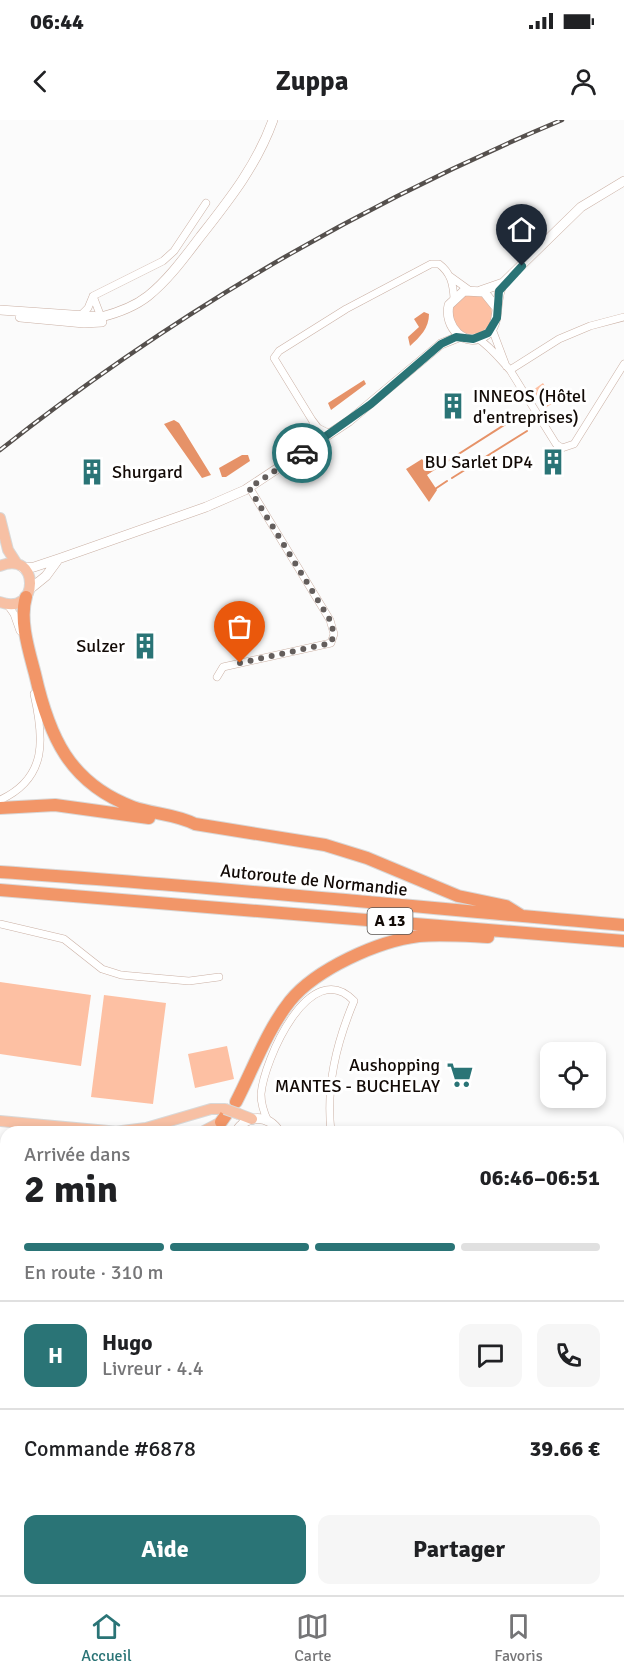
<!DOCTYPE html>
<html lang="fr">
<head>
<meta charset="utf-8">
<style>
	body { margin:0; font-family:Signika,sans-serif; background:#f6f6f6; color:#202124; height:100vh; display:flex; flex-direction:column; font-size:22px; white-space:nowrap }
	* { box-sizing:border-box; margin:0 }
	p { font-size:20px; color:#757577 }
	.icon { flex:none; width:33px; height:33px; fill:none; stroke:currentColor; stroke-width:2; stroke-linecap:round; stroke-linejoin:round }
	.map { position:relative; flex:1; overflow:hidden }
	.side { position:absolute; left:0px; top:1006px; width:624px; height:470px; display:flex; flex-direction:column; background:#fff; border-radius:18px 18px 0 0; box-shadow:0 3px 9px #0003 }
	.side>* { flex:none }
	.tools { position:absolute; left:540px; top:922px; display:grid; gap:12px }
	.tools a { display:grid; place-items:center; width:66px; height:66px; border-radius:12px; background:#fff; box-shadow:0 3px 9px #0003; font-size:30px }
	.pin { position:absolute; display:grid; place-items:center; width:51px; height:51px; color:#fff; margin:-62px -26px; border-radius:50% 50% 50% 0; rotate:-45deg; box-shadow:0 0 6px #0007 }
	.pin .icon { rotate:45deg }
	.courier { position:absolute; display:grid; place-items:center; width:60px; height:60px; margin:-30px; border:4px solid #2a7476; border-radius:50%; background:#fff; color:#222; box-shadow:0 2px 8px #0007 }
	.headline em { font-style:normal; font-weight:700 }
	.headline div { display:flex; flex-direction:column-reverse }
	.headline { display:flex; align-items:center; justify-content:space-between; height:102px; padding:0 24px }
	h1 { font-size:39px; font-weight:700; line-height:45px }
	.bar { display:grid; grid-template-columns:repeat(4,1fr); gap:9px 6px; align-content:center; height:72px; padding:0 24px }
	.bar i { height:8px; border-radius:4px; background:#e0e0e0 }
	.bar .active { background:#2a7476 }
	.bar p { grid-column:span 4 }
	.line { display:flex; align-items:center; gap:15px; padding:0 24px; border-top:2px solid #e0e0e0 }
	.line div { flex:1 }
	.round { display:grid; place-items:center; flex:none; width:63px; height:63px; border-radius:12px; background:#f6f6f6 }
	.primary-button { display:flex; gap:12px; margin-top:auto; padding:12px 24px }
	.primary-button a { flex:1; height:69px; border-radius:12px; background:#2a7476; color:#fff; font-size:24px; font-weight:700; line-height:69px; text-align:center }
	.primary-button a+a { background:#f6f6f6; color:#202124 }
	.status { display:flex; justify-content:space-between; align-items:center; height:42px; padding:0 30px; background:#fff; direction:ltr }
	.status svg { height:16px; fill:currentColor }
	header { display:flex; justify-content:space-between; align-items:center; height:78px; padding:0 24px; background:#fff; font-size:27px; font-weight:700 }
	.dock { display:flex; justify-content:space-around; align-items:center; height:84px; border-top:2px solid #e0e0e0; background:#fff; font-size:16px; color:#757577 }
	.dock a { display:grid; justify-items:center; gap:3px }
	.dock .active { color:#2a7476 }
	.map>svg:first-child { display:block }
	.green { fill:#fdc0a3 }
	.water { fill:#e69268 }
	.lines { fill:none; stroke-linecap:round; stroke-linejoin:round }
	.stream { stroke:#e69268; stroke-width:2 }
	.street-casing { stroke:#cab0a4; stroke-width:8 }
	.secondary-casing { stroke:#cab0a4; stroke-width:10 }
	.primary-casing { stroke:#d9d8d7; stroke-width:12 }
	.highway-casing { stroke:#d9d8d7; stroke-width:14 }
	.street { stroke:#fff; stroke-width:7 }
	.secondary { stroke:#fff; stroke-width:9 }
	.primary { stroke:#f7c0a4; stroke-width:10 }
	.highway { stroke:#f29668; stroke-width:12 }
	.rail-casing { stroke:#55504d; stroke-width:4.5 }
	.rail { stroke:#fff; stroke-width:2; stroke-dasharray:7; stroke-linecap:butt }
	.primary-bridge-casing { stroke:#d9d8d7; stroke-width:12; stroke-linecap:butt }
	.primary-bridge { stroke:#f7c0a4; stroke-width:10 }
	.done { stroke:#645e5c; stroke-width:6; stroke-dasharray:0 10.8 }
	.route { stroke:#2a7476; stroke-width:8 }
	.labels { text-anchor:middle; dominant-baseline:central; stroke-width:6; stroke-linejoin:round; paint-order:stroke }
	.shield { fill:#fff; stroke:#595451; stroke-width:1.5 }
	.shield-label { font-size:16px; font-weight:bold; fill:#120a06 }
	.poi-label { font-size:18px; fill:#120a06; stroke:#fff; text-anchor:end }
	.street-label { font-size:18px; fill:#120a06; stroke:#fff }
</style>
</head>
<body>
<div class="status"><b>06:44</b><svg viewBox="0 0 49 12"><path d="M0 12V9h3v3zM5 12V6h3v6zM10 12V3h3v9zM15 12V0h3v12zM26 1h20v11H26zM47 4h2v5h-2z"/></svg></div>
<header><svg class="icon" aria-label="back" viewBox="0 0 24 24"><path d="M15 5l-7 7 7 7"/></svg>Zuppa<svg class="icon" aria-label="person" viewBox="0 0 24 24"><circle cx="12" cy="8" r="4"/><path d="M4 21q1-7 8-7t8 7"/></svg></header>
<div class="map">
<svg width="624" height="1475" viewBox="0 0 624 1475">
	<rect width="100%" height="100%" fill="#fbfbfb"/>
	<!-- green -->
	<path class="green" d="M452 194a20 20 0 1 1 40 0a20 20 0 1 1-40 0Z
		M543,263L555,282L545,288L533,270Z
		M0,862L91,875L81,946L0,934Z
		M104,875L166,883L153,984L91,977Z
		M227,926L234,959L195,968L188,934Z"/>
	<!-- water -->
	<path class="water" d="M424,192L429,194C429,208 420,217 410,226L408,217L419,207L414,199Z
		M364,260L366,264L331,290L328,283Z
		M174,300L179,303L211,355L202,358L164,304Z
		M242,335H248L250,341L226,357H222L219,348Z
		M422,339L431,352L427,355L437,370L429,382L406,349Z"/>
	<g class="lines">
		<!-- stream -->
		<path class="stream" d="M514,298L520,294
			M443,344L512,300
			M428,353L438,347
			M452,358L527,311
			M435,369L447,361"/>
		<!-- street casing -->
		<g class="street-casing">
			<path id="street" d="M451,157L469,170
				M93,176L101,197L98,200
				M80,196L88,188L93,176L163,141L174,131L206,83
				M492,209L506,246
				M477,218C490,226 500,239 510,250L559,219L590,206L624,197
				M510,250L556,324L562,328L574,324L624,244
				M313,303L315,324
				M330,314L318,308L312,300L274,238L279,231L346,189L431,144H439C451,153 453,164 454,178
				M7,484L14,494L20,511
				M217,557L223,547L331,523L334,514L330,500L249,367
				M0,680C48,658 44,618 34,574
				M0,804L64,819L102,849L121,855L189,861L219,857
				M268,1001C264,993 261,983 261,974C264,940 310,835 354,881C336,924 326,966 331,1012
				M0,1044V1063
				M0,1107L6,1110
				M0,1289H6
				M618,1378L624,1376
				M64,1470L66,1475
				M111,1475L115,1470
				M581,1475L583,1470"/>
		</g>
		<!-- secondary casing -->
		<g class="secondary-casing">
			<path id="secondary" d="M480,171L503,163L581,87L624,61
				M496,187L484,172L464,171L449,185C444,207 465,229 486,215C502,204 493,182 503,163
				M0,190L101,197C117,193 134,187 148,176C168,160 184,138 200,117C229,80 257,45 273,0
				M20,197L84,203L102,202
				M23,448L34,447L61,438L206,387L245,370L349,301L441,224L461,216
				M30,469L46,456L57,441
				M24,1004L31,1010L55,1012
				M236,1012C246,994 269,994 279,1012
				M618,1228L624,1226
				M618,1235L624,1233"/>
		</g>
		<!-- primary casing -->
		<g class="primary-casing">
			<path id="primary" d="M0,398L8,430L17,444
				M0,446C40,429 40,497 0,482
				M239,994L252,999
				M0,1001L119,1012
				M114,1012L146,1008L211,989H225
				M202,1012L221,1002"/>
		</g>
		<!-- highway casing -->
		<g class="highway-casing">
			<path id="highway" d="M26,477C19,500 29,531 35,554C49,616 69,663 133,687C153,694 176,694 195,704L325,725L367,738L458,776L506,786L522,796
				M0,688L55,685L149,698
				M0,752C208,766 416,787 624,805
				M0,770L624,821
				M236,982C253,949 267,910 290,881C316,849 378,821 419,816C442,814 466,816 488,817
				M221,1002L226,995"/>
		</g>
		<!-- street -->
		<use href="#street" class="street"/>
		<!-- secondary -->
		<use href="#secondary" class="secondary"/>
		<!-- primary -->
		<use href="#primary" class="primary"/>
		<!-- highway -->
		<use href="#highway" class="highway"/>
		<!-- rail casing -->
		<g class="rail-casing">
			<path id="rail" d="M0,330C171,195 361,84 562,0"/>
		</g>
		<!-- rail -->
		<use href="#rail" class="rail"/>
		<!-- primary-bridge casing -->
		<g class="primary-bridge-casing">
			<path id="primary-bridge" d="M225,989L239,994"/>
		</g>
		<!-- primary-bridge -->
		<use href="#primary-bridge" class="primary-bridge"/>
	</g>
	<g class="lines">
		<!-- done -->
		<path class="done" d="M240,543L331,523L334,514L330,500L249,368L302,333"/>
		<!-- route -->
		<path class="route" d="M302,333L371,284L441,224L456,217L473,219L488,213L497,198L499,171L522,146"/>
	</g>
	<!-- icons -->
	<defs>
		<g id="building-bare" transform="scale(2.07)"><path d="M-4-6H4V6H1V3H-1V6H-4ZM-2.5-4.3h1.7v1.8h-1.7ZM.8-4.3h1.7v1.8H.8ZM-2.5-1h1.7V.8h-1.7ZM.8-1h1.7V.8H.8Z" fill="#2a7476" stroke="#fff" stroke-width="2.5" paint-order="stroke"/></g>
		<g id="supermarket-bare" transform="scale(2.07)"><path d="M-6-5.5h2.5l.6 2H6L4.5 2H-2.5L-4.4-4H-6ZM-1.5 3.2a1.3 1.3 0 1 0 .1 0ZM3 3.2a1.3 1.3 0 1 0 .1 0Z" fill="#2a7476" stroke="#fff" stroke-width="2.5" paint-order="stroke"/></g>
	</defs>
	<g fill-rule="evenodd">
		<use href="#building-bare" x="453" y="286"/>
		<use href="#building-bare" x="553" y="342"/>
		<use href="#building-bare" x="92" y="352"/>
		<use href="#building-bare" x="145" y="526"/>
		<use href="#supermarket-bare" x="460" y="955"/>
	</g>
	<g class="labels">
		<!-- shield labels -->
		<rect class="shield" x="367.5" y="788" width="45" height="26" rx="4.5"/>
		<g class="shield-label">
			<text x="390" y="801">A 13</text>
		</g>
		<!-- poi labels -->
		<g class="poi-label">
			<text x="473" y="276" text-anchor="start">INNEOS (Hôtel<tspan x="473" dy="21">d'entreprises)</tspan></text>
			<text x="533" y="342">BU Sarlet DP4</text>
			<text x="112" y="352" text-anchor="start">Shurgard</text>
			<text x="125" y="526">Sulzer</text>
			<text x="440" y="945">Aushopping<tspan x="440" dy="21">MANTES - BUCHELAY</tspan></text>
		</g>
		<!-- street labels -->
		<g class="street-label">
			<text transform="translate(314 760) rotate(6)">Autoroute de Normandie</text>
		</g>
	</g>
</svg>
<div class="tools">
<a><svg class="icon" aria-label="locate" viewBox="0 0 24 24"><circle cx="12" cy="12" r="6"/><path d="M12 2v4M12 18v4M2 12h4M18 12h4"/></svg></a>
</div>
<div class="pin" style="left:240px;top:543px;background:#ea580c"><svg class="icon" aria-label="bag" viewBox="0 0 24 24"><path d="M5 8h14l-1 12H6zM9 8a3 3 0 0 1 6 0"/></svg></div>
<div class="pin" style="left:522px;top:146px;background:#1f2937"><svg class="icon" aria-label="home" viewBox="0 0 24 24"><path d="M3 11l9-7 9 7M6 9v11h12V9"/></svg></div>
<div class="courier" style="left:302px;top:333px"><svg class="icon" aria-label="car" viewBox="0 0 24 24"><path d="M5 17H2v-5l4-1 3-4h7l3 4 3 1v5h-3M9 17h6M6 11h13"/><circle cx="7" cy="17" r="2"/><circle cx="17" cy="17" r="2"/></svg></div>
<section class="side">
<div class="headline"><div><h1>2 min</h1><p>Arrivée dans</p></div><em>06:46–06:51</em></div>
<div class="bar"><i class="active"></i><i class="active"></i><i class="active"></i><i></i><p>En route · 310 m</p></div>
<div class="line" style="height:108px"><b class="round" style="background:#2a7476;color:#fff">H</b><div><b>Hugo</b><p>Livreur · 4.4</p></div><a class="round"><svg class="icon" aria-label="chat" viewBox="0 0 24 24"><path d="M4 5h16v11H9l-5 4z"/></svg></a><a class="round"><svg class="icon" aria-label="phone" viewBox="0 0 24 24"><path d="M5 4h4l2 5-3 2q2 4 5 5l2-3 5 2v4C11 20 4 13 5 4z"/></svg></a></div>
<div class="line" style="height:78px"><div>Commande #6878</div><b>39.66 €</b></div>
<div class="primary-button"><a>Aide</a><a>Partager</a></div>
</section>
</div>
<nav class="dock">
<a class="active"><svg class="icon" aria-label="home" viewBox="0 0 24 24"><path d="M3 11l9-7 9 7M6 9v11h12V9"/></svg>Accueil</a>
<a><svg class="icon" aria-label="map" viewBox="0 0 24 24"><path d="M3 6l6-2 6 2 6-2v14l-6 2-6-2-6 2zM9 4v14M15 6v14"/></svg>Carte</a>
<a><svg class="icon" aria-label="saved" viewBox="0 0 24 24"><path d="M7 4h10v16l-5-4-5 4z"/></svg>Favoris</a>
</nav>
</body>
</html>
